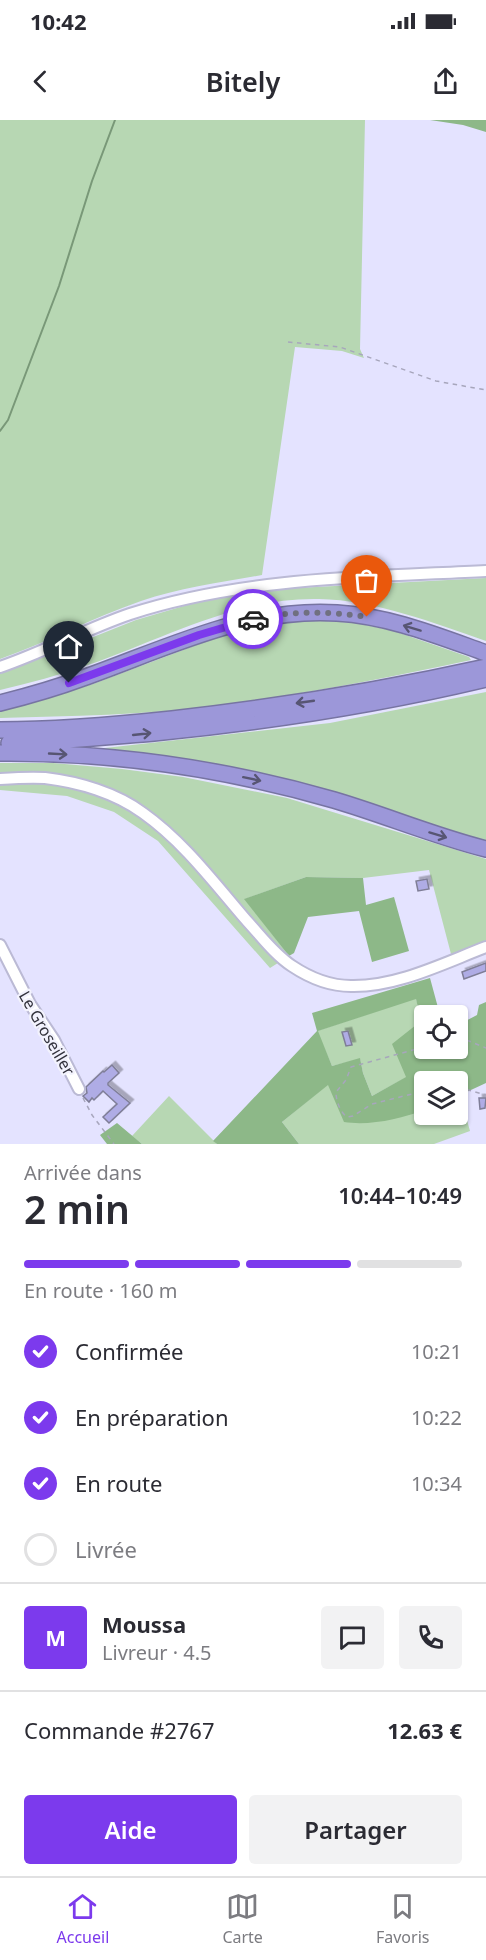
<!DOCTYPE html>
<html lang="fr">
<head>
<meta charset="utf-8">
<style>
	body { margin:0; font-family:"Noto Sans",sans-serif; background:#f2f2f3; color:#2b2b33; height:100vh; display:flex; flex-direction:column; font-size:22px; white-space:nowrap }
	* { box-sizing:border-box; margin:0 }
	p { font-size:20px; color:#7c7c81 }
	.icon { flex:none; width:33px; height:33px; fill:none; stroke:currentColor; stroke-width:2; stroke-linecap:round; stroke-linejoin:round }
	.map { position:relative; height:1024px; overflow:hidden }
	.drawer { display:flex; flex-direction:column; background:#fff; flex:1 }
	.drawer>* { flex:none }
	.tools { position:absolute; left:414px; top:885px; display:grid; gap:12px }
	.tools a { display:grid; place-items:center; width:54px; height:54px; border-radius:6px; background:#fff; box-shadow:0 2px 4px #0004; font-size:30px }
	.pin { position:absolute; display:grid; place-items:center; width:51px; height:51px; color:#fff; margin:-62px -26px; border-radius:50% 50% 50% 0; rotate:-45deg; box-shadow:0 0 6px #0007 }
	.pin .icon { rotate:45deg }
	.courier { position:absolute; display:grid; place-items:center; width:60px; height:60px; margin:-30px; border:4px solid #7c3aed; border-radius:50%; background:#fff; color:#222; box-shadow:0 2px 8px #0007 }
	.head em { font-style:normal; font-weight:600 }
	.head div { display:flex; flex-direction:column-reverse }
	.head { display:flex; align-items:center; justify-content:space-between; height:102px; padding:0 24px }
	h1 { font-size:39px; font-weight:600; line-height:45px }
	.bar { display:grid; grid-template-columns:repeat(4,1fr); gap:9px 6px; align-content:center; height:72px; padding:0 24px }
	.bar i { height:8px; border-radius:4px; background:#e1e1e2 }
	.bar .active { background:#7c3aed }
	.bar p { grid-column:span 4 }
	.line { display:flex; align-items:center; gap:15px; padding:0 24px; border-top:2px solid #e1e1e2 }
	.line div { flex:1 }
	.round { display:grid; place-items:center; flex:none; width:63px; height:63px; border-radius:6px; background:#f2f2f3 }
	ol { padding:0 24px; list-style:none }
	li { display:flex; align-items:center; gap:18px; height:66px }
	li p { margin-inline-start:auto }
	li .icon { padding:6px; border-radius:50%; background:#7c3aed; color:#fff; stroke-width:4 }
	li:last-child { color:#7c7c81 }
	li i { width:33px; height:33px; border:3px solid #e1e1e2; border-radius:50% }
	.cta { display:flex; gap:12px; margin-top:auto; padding:12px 24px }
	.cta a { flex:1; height:69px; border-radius:6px; background:#7c3aed; color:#fff; font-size:24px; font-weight:600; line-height:69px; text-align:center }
	.cta a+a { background:#f2f2f3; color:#2b2b33 }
	.status { display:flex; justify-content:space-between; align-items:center; height:42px; padding:0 30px; background:#fff; direction:ltr }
	.status svg { height:16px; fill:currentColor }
	header { display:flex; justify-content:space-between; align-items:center; height:78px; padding:0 24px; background:#fff; font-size:27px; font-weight:600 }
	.dock { display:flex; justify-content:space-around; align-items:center; height:84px; border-top:2px solid #e1e1e2; background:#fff; font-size:16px; color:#7c7c81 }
	.dock a { display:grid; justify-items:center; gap:3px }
	.dock .active { color:#7c3aed }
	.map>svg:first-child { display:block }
	.green { fill:#b7d7b3 }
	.forest { fill:#8db888; fill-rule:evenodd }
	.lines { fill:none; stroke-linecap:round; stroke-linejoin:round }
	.stream { stroke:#799878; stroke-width:2 }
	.building { fill:#aface5; stroke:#7f7e97; stroke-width:1.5; filter:url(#shadow) }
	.minor-casing { stroke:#bbbad5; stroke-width:14 }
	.highway-casing { stroke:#7774a2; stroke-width:18 }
	.path { stroke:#a7a6bc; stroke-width:1.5; stroke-dasharray:4.5 4.5; stroke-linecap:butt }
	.minor { stroke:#fff; stroke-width:10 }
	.highway { stroke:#9c97d9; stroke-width:15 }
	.oneway { stroke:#575573 }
	.done { stroke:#707080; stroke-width:6; stroke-dasharray:0 10.8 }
	.route { stroke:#7c3aed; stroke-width:8 }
	.labels { text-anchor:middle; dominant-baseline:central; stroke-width:4.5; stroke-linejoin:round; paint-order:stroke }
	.street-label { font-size:16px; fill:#32323c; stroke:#f2f2fd }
</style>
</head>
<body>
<div class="status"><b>10:42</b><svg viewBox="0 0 49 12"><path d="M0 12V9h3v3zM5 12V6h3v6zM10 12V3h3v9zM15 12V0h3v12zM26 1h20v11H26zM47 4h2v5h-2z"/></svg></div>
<header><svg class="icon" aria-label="back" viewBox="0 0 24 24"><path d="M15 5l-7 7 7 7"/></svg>Bitely<svg class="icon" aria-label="share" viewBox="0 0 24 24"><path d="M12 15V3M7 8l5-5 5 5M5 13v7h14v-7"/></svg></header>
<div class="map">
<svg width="486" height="1024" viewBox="0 0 486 1024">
	<defs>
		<filter id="shadow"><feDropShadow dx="3.5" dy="-3.5" stdDeviation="0" flood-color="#0004"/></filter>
	</defs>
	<rect width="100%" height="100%" fill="#e4e3ff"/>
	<!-- green -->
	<path class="green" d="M0,0H365L360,229L364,238L342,231L295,227L262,455C222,462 180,468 141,481C92,498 48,522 0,539Z
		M486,458V521C434,503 375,480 319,479C237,477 163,519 88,545C59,555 30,563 0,570V554L136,500L194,483L233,475L278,469Z
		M310,500L356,503L394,511L469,537L471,540C386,558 301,575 215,586C144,595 71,596 0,598V589L22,585L93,564L223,515L271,503Z
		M486,572V722L468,718L282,658L173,637L96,629L330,603Z
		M0,643H53L122,649L183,657L287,678L486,739V833L480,823L451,834L429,750L363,758L306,757L245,779L289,836L270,848L158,721L114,692L67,676L0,670Z
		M416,878L421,901L407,957L372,976L363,953L360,939L332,946L317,911Z
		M328,964L421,992L424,990V994H458V976L460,975L470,1011L434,1024H299L282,1002Z
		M169,976L217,1024H142L132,1016Z"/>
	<!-- forest -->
	<path class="forest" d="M430,0H486V12L463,5Z
		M306,757L363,758L366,785L394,777L409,831L372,842L359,791L308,797L294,833L289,836L244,779Z
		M430,858L440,895L424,896V928H458V905L477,895L479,885L486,882V963L458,976V962H424V990C401,999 369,1006 344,1002L328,965L282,1002L299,1024H217L213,1021L317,911L312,893ZM416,879L421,901L392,924L406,957L372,976L363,953L360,938L332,946L318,911Z
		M117,1003L142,1024H107L100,1015Z"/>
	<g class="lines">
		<!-- stream -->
		<path class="stream" d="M0,311L8,300L59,166L92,61L115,0"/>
	</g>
	<!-- building -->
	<path class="building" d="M427,759L429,769L418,771L416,761Z
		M486,843V851L464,859L462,852Z
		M348,911L352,925L346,926L342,912Z
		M112,945L119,953L108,963V965L130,983L109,1003L103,997L117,984L103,971L94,980L92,978L89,982L83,976L87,973L86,967L103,951L104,952Z
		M479,978H486L485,988L480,989Z"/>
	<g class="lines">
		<!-- minor casing -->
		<g class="minor-casing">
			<path id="minor" d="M0,547C44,532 86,509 130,494C244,457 368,457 486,451
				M0,659C15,658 31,657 45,658C79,662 116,673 143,693C184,722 215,764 247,801C261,816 274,834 292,846C310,858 330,866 351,866C397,867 444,843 486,827
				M0,825L30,884L54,920L79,969"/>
		</g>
		<!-- highway casing -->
		<g class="highway-casing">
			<path id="highway" d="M0,583C28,576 56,568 83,558C165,529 247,487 337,493C389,496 438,516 486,533
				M0,610C57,610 115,605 172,599C278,587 382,570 486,547
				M9,623C57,622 106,617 154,613C266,602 377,585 486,559
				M0,633C112,632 226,649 334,680C385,695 434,716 486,729"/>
		</g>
		<!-- path -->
		<path class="path" d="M288,222L340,227L436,261L486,270
			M458,920L464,919L486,928
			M424,927L351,947L346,960L336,972C336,981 340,992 347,997L353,996L372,984L424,971
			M458,967L486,975
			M83,978L92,995L114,1024"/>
		<!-- minor -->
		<use href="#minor" class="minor"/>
		<!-- highway -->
		<use href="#highway" class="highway"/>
	</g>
	<!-- one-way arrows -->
	<defs><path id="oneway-shaft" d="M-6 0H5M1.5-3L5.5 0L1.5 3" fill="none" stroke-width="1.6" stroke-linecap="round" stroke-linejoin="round" transform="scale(1.5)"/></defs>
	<g class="oneway">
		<use href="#oneway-shaft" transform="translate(412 508) rotate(-163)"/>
		<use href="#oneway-shaft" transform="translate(305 582) rotate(172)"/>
		<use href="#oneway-shaft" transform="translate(142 614) rotate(-6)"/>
		<use href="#oneway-shaft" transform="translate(58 634) rotate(3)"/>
		<use href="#oneway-shaft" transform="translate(252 659) rotate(12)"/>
		<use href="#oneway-shaft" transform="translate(438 715) rotate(17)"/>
	</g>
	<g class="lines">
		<!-- done -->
		<path class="done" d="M253,499C291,491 329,491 367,497"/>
		<!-- route -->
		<path class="route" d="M69,563L199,515L253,499"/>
	</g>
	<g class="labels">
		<!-- street labels -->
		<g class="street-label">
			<text transform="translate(47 913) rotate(60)">Le Groseiller</text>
		</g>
	</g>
</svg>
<div class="tools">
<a><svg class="icon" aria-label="locate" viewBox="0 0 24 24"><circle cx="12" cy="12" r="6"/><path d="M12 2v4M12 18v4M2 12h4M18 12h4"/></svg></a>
<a><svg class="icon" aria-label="layers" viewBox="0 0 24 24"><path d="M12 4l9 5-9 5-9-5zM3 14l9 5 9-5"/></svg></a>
</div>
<div class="pin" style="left:367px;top:497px;background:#ea580c"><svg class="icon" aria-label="bag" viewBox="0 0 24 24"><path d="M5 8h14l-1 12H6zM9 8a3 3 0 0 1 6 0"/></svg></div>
<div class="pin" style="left:69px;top:563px;background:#1f2937"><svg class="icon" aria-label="home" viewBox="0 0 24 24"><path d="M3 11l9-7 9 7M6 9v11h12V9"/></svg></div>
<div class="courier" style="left:253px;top:499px"><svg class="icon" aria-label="car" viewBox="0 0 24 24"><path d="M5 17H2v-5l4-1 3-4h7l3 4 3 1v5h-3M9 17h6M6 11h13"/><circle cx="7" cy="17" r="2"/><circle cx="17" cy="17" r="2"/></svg></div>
</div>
<section class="drawer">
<div class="head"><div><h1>2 min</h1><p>Arrivée dans</p></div><em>10:44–10:49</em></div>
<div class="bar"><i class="active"></i><i class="active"></i><i class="active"></i><i></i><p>En route · 160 m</p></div>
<ol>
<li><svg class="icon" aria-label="check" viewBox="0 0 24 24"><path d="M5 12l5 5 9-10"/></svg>Confirmée<p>10:21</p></li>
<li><svg class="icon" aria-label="check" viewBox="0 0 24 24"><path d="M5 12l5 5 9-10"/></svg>En préparation<p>10:22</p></li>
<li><svg class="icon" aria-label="check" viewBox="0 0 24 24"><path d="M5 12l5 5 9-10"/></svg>En route<p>10:34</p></li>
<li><i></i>Livrée</li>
</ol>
<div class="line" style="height:108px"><b class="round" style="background:#7c3aed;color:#fff">M</b><div><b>Moussa</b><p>Livreur · 4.5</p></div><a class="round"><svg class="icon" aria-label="chat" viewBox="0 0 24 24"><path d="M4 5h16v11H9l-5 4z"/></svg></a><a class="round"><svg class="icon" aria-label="phone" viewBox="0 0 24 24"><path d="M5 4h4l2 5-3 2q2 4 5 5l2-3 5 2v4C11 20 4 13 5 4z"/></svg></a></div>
<div class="line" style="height:78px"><div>Commande #2767</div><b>12.63 €</b></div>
<div class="cta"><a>Aide</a><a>Partager</a></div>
</section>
<nav class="dock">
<a class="active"><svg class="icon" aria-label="home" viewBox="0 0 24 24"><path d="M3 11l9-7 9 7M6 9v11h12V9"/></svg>Accueil</a>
<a><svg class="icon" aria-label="map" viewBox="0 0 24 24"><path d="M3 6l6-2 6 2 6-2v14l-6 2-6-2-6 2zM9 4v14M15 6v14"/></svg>Carte</a>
<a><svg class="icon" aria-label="saved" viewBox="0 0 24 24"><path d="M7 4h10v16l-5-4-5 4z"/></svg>Favoris</a>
</nav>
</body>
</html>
